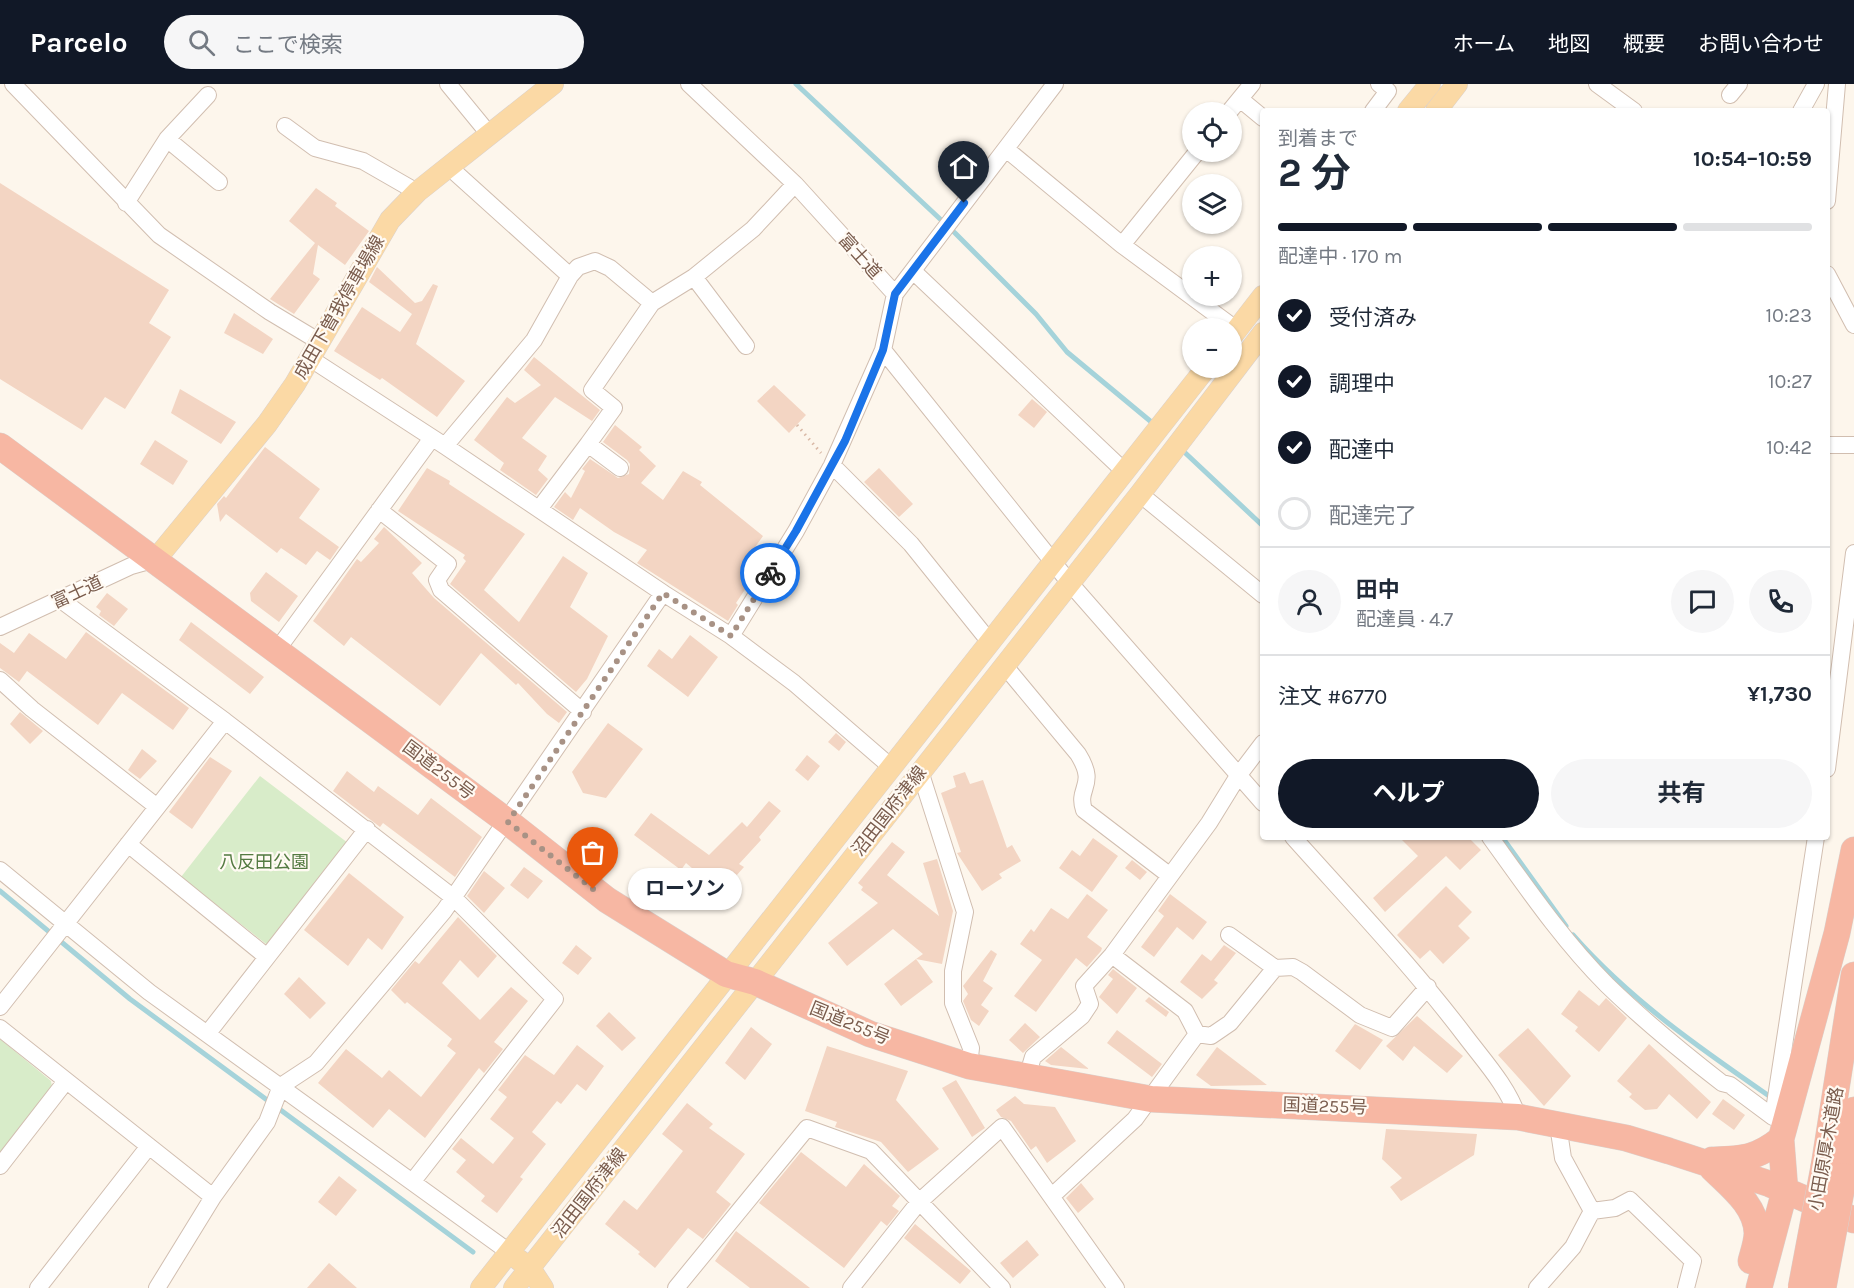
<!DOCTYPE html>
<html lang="ja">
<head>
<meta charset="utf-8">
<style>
	body { margin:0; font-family:Karla,"Noto Sans JP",sans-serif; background:#f6f6f7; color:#1f2937; height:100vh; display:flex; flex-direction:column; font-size:22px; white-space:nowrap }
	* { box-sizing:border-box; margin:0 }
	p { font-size:20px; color:#747a83 }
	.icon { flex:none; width:33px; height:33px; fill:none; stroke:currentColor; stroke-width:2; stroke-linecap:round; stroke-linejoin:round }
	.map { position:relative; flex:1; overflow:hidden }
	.side { position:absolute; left:1260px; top:24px; width:570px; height:732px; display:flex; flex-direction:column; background:#fff; border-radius:6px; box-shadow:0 2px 4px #0004 }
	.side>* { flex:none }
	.controls { position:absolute; left:1182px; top:18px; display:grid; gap:12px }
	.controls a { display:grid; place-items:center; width:60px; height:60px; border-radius:50%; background:#fff; box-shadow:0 2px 4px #0004; font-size:30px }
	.pin { position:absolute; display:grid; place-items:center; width:51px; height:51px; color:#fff; margin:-62px -26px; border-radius:50% 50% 50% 0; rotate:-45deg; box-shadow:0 0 6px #0007 }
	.pin .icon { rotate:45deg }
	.courier { position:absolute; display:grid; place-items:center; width:60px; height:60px; margin:-30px; border:4px solid #1a73e8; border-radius:50%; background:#fff; color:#222; box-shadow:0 2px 8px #0007 }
	.bubble { position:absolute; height:42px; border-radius:21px; background:#fff; box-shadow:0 2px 4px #0004; font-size:20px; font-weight:700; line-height:42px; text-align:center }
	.head em { font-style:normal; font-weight:700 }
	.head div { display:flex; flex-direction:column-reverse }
	.head { display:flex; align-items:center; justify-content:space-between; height:102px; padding:0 18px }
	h1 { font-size:39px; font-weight:700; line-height:45px }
	.bar { display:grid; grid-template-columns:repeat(4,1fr); gap:9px 6px; align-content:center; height:72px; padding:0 18px }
	.bar i { height:8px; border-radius:4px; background:#e0e1e3 }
	.bar .active { background:#111827 }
	.bar p { grid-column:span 4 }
	.line { display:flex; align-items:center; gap:15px; padding:0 18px; border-top:2px solid #e0e1e3 }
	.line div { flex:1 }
	.round { display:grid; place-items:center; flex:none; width:63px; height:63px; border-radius:32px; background:#f6f6f7 }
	ol { padding:0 18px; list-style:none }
	li { display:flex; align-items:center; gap:18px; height:66px }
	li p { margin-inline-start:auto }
	li .icon { padding:6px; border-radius:50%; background:#111827; color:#fff; stroke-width:4 }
	li:last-child { color:#747a83 }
	li i { width:33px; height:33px; border:3px solid #e0e1e3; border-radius:50% }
	.action { display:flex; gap:12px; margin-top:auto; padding:12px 18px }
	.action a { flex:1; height:69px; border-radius:36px; background:#111827; color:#fff; font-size:24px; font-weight:700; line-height:69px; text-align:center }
	.action a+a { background:#f6f6f7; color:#1f2937 }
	header { display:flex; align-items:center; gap:36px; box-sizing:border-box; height:84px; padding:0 30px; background:#111827; color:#fff }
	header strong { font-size:28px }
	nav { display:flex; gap:33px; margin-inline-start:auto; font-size:21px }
	.search { width:420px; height:54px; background:#f6f6f7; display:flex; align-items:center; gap:15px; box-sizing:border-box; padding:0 21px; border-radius:33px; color:#747a83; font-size:22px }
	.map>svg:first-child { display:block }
	.green { fill:#d8ecc9 }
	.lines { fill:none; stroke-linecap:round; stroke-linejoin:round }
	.stream { stroke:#a5d3da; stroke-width:5 }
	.building { fill:#f3d5c3 }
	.minor-casing { stroke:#d1beb0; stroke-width:18 }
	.major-casing { stroke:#dad1cd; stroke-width:22 }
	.highway-casing { stroke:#dad1cd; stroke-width:27 }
	.path { stroke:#d9b8a5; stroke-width:3; stroke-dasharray:1.5 4.5; stroke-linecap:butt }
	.minor { stroke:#fff; stroke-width:16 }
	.major { stroke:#fbd9a5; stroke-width:21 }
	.highway { stroke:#f7b7a3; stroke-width:26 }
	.highway-bridge-casing { stroke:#dad1cd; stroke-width:27; stroke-linecap:butt }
	.highway-bridge { stroke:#f7b7a3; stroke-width:26 }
	.done { stroke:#a89285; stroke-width:6; stroke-dasharray:0 10.8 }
	.route { stroke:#1a73e8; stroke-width:8 }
	.labels { text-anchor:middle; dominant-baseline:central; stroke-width:4.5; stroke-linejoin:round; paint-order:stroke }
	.street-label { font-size:18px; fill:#7a5c4d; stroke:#fffaf3 }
	.park-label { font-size:18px; fill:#537a41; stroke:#fffaf3 }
</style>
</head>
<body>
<header>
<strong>Parcelo</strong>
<div class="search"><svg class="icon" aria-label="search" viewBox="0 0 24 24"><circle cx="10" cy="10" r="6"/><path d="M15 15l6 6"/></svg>ここで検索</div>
<nav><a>ホーム</a><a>地図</a><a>概要</a><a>お問い合わせ</a></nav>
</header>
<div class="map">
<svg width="1854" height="1204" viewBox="0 0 1854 1204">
	<rect width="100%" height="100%" fill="#fdf6ec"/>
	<!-- green -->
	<path class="green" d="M260,692L348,759L270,863L181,793Z
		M0,955L51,997L52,1003L0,1069Z"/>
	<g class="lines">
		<!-- stream -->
		<path class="stream" d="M796,0L955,149L1036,230L1067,268L1155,341
			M1180,364L1263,442
			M1502,753L1566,842
			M0,807L130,915L473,1168
			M1573,851C1630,916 1701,965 1772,1014"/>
	</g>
	<!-- building -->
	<path class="building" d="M0,99L169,206L149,239L171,253L125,325L105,313L82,346L0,295Z
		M316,104L337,119L335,122L369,147L345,181L318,161L313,190L320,195L294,230L270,215L315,159L289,137Z
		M377,183L415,219L422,217L433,200L438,202L416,260L465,297L437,333L382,294L380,296L334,267L362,223L400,248L412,230L369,198Z
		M234,229L273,255L263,270L224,249Z
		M534,273L600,326L592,337L555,313L522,354L547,372L538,386L548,395L536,411L500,386L504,379L474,356L507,313L515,319L541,301L524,286Z
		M774,301L806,331L789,349L757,317Z
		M180,305L236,338L221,360L171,329Z
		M1032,315L1047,328L1034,344L1018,331Z
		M615,341L642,363L639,366L656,382L641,399L663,416L683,387L702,398L700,401L763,452L743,480L756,489L736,519L738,521L728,537L637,479L647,466L614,448L580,424L573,436L554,423L565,408L571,414L585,387L582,385L590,375L618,394L629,390L630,380L627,376L603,358Z
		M155,356L188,377L173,401L140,380Z
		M265,363L320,405L299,434L339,463L330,476L317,467L306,481L281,464L277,469L226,430L220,438L217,420L224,412L226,414Z
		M427,384L450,397L449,400L525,450L484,506L519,538L563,472L588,489L570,523L608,552L587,595L576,608L450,500L466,477L463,474L465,471L398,427Z
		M879,384L913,420L899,433L864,398Z
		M384,443L422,479L412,489L434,514L567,628L559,639L547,630L518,599L516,601L481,569L440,622L351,553L344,562L313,537L357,475L361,478L379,459L374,455Z
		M266,488L298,512L279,538L251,517L250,509Z
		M107,509L128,525L114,542L99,531L101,527L96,523Z
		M191,538L264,593L250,610L179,556Z
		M86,548L189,624L173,646L122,609L98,641L27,587L19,598L0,584V559L14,569L29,549L66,575Z
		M690,551L718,573L688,613L647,582L659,565L672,575Z
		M20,628L43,647L30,660L10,640Z
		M608,639L643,665L606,714L583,709L572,688Z
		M836,649L846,658L839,667L828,658Z
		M142,665L157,677L140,695L128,686Z
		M807,671L820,682L808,697L795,686Z
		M210,673L232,687L192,745L169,728Z
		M347,687L374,708L378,702L418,731L431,714L482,753L455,793L383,739L380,743L333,707Z
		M965,688L970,700L983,696L1007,764L1012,761L1021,777L999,790L1002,794L982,807L957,769L961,768L941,709L956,703L953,692Z
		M769,717L781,727L759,753L761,756L739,780L744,783L721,809L686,779L681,786L634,751L651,729L709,771L742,738L747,743Z
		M1399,753H1468L1481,766L1460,786L1446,772L1385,828L1373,814L1418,772Z
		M1093,754L1118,772L1092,808L1059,784L1072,766L1080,772Z
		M892,758L905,768L887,791L939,832L923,779L937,775L953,827L942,880L916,875L923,870L893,845L847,882L828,859L878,819L861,806L863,803L858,799Z
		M1132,776L1147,788L1140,796L1125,784Z
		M524,783L543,797L528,815L510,801Z
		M484,787L505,804L484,829L467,812Z
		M349,789L404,833L382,866L368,854L348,882L304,846Z
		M1446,802L1472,828L1458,842L1470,854L1443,880L1430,866L1420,875L1397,851Z
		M1087,810L1108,826L1087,853L1102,864L1101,867L1087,883L1076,874L1036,928L1014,912L1042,876L1020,860L1031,845L1034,848L1051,824L1068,835Z
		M1170,810L1207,838L1193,856L1177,843L1154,873L1141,863L1164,832L1158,827Z
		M458,833L497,872L478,894L460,876L442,899L480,936L511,903L528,917L494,958L503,965L484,989L479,984L425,1054L389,1025L373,1044L318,999L346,965L382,994L389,986L421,1013L456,969L447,962L452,955L407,918L405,920L391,906L415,877L419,880Z
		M576,861L592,874L578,891L562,879Z
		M1224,861L1236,869L1214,896L1218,899L1202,915L1180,898L1202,870L1211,877Z
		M991,866L997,870L983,897L993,904L981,921L989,927L979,942L971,936L963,917L968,910L963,902Z
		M916,875L933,898L901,922L884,900Z
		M1113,885L1137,904L1117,930L1099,913L1113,895L1108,891Z
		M299,893L326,919L310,935L284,910Z
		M1579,906L1599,922L1606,914L1627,934L1599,968L1575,947L1578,943L1561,930Z
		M1149,913L1169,928L1166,933L1145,917Z
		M609,928L636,954L622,967L596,942Z
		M1417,932L1463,972L1447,989L1414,962L1403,977L1386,962Z
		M1025,939L1040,953L1023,969L1009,956Z
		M1355,940L1383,956L1360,986L1335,967Z
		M751,943L772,960L745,996L725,979Z
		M1528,944L1571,992L1544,1022L1498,971Z
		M1117,946L1162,980L1152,993L1107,959Z
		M1649,960L1711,1018L1697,1035L1669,1010L1657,1025L1645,1026L1629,1013L1632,1010L1617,997Z
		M577,961L604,982L586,1007L577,1000L561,1020L557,1017L532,1048L546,1060L520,1093L523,1095L497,1129L481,1117L485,1112L456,1088L466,1076L452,1065L461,1054L493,1080L514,1054L490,1035L507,1013L498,1006L525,971L554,991Z
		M827,962L908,987L896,1016L939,1065L908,1088L881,1058L835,1043L837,1038L805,1027Z
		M1061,963L1089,985L1051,981L1045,977Z
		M1217,963L1267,1001L1211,1002L1196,991Z
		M956,996L985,1044L972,1053L942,1004Z
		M1015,1012L1024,1020L1055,1023L1076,1057L1047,1079L1036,1062L1031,1066L1011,1037L1001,1033L996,1026Z
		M1723,1015L1745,1031L1734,1046L1712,1030Z
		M687,1019L713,1040L709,1044L745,1070L716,1108L731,1120L720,1134L703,1155L688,1144L655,1184L638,1170L640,1168L605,1140L624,1116L637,1126L683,1067L662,1050Z
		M1386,1045L1477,1050L1474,1071L1401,1117L1390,1103L1402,1094L1382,1075Z
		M801,1068L846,1103L864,1080L900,1112L892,1122L899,1127L887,1142L881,1137L844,1184L759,1119Z
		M339,1092L357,1106L336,1132L318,1118Z
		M1081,1099L1094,1115L1078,1129L1066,1114Z
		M915,1140L971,1187L960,1200L904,1154Z
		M736,1147L810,1204H750L715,1177Z
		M1027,1156L1039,1171L1013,1194L1000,1179Z
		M329,1179L357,1204H307Z"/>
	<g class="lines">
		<!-- minor casing -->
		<g class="minor-casing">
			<path id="minor" d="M13,0L159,151L270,228L320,258
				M448,0L489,50
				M689,0L795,100L895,210L1055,0
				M1597,0L1634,27
				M1730,11L1739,0
				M1240,15L1263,34
				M1373,27L1388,7L1379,0
				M1801,27L1816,0
				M1229,28L1252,0
				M285,42L315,64L363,77L417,108
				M167,55L219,98
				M1006,65L1122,161L1237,246
				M448,82L570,192
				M1827,117L1837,0
				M126,119L167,55L208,11
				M1122,161L1197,68
				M913,187L1123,386
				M1827,190L1854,241
				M694,193L746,262
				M895,210L883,266L1069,498L1263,719
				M588,360L614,324L592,306L652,219L694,193L753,145L795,100
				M1827,361H1854
				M445,362L534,256L570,192L578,183L595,177L610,184L652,219
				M832,381L911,460L989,557
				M1140,410L1263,511
				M539,425L588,360L620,384
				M379,426L448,480L437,496L441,506L583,628
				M663,509L731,552L794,599L890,682
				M61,516L225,637L454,814L555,915L413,1097
				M0,543L131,482L156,475
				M731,552L796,447L832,381L883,266
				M277,566L432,354
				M1004,581L1078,670C1098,702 1076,703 1084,726L1169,791
				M0,596L32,625L156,722
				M1827,685L1854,469
				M920,687L965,828L953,887V919L971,964L969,982
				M1293,753C1352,819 1413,883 1466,953C1485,978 1508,1003 1518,1033
				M1490,753C1526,803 1563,857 1607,901C1643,936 1682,968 1722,999L1730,1001L1773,1033L1816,753
				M128,760L267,873
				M0,786L149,908L509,1168
				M1229,851L1275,884L1293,883L1302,888L1360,931L1392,944L1428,903
				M0,923L225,637
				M0,944L213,1113
				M208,949L367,745
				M1197,950L1211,952L1230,939L1275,884
				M1027,993L1033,973L1082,932L1090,920L1084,902L1112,871L1209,739L1238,692L1263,659
				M0,1082L66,997
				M1052,1112L1135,1035L1197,950L1185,927L1112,871
				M1592,1127L1615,1124L1630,1116L1693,1177L1686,1204
				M38,1204L149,1062
				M157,1204L213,1113L267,1038L281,1002L316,979L444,827L663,509L445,362L311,275
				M676,1204L807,1044L871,1067L1002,1204
				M851,1204L919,1118L1002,1043L1116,1204
				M1537,1204L1573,1163L1592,1127L1563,1074L1558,1041"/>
		</g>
		<!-- major casing -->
		<g class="major-casing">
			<path id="major" d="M1408,27L1430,0
				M1436,27L1457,0
				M1232,252L1263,212
				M156,475L267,340L295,300L390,136L417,108L553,0
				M519,1176L530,1184L543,1204
				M481,1204L1206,284
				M514,1204L1140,410L1263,249"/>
		</g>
		<!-- highway casing -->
		<g class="highway-casing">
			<path id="highway" d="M0,362L508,738L607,816L726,890L755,898L870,950L969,982L1151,1015L1518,1033L1626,1054L1669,1067L1770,1100L1854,1136
				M1712,1076C1742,1075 1756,1075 1781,1055
				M1824,1082L1854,891
				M1712,1084C1730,1102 1756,1121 1757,1149C1757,1158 1753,1169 1751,1177
				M1844,1092L1854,1026
				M1759,1204L1785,1106L1781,1055L1837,849L1854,766"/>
		</g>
		<!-- path -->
		<path class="path" d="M797,341L821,369"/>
		<!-- minor -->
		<use href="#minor" class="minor"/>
		<!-- major -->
		<use href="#major" class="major"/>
		<!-- highway -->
		<use href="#highway" class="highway"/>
		<!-- highway-bridge casing -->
		<g class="highway-bridge-casing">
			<path id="highway-bridge" d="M1801,1204L1824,1082
				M1823,1204L1844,1092"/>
		</g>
		<!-- highway-bridge -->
		<use href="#highway-bridge" class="highway-bridge"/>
	</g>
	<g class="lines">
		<!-- done -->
		<path class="done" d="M593,805L508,738L663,509L731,552L770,489"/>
		<!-- route -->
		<path class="route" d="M770,489L796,447L845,357L883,266L895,210L964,119"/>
	</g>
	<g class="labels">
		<!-- street labels -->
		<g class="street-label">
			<text transform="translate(860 172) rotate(48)">富士道</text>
			<text transform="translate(339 223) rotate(-60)">成田下曽我停車場線</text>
			<text transform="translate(77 508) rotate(-25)">富士道</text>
			<text transform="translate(439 686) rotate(37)">国道255号</text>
			<text transform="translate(889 727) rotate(-52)">沼田国府津線</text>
			<text transform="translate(850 939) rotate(22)">国道255号</text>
			<text transform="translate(1325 1022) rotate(2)">国道255号</text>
			<text transform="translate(1826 1065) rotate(-80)">小田原厚木道路</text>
			<text transform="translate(589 1109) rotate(-52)">沼田国府津線</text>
		</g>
		<!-- park labels -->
		<g class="park-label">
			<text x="264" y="778">八反田公園</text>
		</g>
	</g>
</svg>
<div class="controls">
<a><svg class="icon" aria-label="locate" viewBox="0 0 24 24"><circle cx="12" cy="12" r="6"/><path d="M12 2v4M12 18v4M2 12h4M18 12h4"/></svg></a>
<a><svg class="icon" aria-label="layers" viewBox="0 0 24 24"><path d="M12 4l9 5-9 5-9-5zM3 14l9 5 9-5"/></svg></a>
<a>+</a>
<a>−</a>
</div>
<div class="pin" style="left:593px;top:805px;background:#ea580c"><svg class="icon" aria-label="bag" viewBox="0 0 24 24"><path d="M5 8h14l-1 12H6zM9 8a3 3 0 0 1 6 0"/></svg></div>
<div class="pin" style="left:964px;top:119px;background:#1f2937"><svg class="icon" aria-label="home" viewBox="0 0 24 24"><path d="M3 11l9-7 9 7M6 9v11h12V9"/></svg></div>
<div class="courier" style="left:770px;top:489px"><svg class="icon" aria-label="bike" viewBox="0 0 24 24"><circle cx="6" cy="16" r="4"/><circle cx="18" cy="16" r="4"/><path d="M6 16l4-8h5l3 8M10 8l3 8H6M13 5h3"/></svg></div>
<div class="bubble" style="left:628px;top:784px;width:114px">ローソン</div>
<section class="side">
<div class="head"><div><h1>2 分</h1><p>到着まで</p></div><em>10:54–10:59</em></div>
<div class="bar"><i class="active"></i><i class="active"></i><i class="active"></i><i></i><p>配達中 · 170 m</p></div>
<ol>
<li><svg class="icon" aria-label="check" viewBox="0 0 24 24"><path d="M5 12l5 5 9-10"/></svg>受付済み<p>10:23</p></li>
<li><svg class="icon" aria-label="check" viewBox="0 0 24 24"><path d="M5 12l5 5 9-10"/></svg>調理中<p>10:27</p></li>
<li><svg class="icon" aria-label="check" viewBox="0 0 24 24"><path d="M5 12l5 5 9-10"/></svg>配達中<p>10:42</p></li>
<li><i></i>配達完了</li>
</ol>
<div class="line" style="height:108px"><a class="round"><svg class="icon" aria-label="person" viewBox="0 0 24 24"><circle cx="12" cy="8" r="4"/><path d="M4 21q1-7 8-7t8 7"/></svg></a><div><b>田中</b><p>配達員 · 4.7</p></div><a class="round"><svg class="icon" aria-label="chat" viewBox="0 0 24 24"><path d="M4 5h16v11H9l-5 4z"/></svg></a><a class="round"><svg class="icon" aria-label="phone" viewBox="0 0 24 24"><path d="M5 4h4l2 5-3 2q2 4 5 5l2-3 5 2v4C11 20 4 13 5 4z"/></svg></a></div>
<div class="line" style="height:78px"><div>注文 #6770</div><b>¥1,730</b></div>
<div class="action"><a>ヘルプ</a><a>共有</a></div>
</section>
</div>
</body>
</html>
